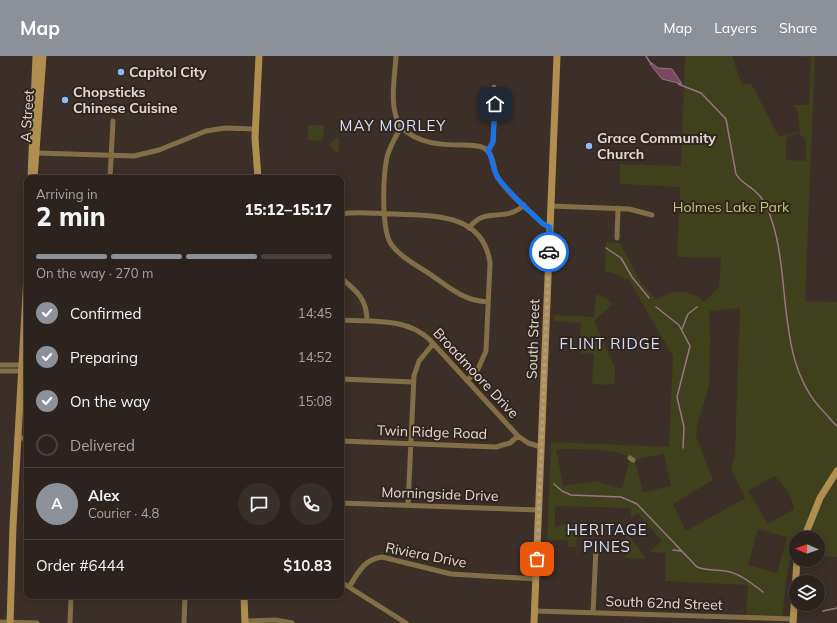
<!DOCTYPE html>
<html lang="en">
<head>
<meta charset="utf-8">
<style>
	body { margin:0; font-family:Mulish,sans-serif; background:#382f2b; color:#f1f3f6; height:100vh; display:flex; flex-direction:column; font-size:15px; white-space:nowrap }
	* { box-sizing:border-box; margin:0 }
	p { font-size:13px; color:#a6a4a4 }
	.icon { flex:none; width:22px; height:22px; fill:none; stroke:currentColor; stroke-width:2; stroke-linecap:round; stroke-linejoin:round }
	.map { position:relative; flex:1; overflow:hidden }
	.sheet { position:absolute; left:24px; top:119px; width:320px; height:424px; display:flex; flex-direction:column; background:#2c231e; border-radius:8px; box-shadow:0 2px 10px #0003,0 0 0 1px #48403c }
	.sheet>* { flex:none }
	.needle { width:26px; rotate:272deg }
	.tools { position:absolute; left:789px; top:475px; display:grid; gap:8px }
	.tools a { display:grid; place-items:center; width:36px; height:36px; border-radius:50%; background:#2c231e; box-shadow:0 2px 10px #0003,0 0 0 1px #48403c; font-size:20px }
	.pin { position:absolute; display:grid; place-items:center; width:34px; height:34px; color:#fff; margin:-17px; border-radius:8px; box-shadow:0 2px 6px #0006 }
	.courier { position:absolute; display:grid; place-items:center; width:40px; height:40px; margin:-20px; border:3px solid #1a73e8; border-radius:50%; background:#fff; color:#222; box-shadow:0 1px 5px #0007 }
	.headline em { font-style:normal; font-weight:800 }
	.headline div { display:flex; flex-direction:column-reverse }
	.headline { display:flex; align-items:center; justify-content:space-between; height:68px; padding:0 12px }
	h1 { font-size:26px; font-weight:800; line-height:30px }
	.bar { display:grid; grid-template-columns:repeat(4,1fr); gap:6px 4px; align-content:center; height:48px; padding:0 12px }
	.bar i { height:5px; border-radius:3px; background:#48403c }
	.bar .current { background:#8c9099 }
	.bar p { grid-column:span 4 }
	.line { display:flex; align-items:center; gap:10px; padding:0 12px; border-top:1px solid #48403c }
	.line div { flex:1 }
	.round { display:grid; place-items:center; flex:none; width:42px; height:42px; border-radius:21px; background:#382f2b }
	ol { padding:0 12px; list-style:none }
	li { display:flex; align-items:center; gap:12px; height:44px }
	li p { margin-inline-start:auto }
	li .icon { padding:4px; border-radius:50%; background:#8c9099; color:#fff; stroke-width:4 }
	li:last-child { color:#a6a4a4 }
	li i { width:22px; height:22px; border:2px solid #48403c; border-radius:50% }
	header { display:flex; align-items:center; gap:24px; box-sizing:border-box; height:56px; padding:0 20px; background:#8c9099; color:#fff }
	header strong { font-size:19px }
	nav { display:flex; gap:22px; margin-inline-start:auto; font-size:14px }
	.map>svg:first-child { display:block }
	.green { fill:#3f411d; fill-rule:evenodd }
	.water { fill:#7a4961; stroke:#997484 }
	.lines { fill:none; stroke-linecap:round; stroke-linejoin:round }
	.stream { stroke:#997484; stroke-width:1.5 }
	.street { stroke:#836e47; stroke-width:5 }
	.secondary { stroke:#b08e4f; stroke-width:7 }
	.done { stroke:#a79e98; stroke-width:4; stroke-dasharray:0 7.2 }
	.route { stroke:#1a73e8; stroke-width:5 }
	.poi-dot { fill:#8cb9fc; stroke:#31251e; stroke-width:1.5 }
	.labels { text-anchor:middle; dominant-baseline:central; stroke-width:4; stroke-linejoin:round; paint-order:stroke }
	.poi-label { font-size:14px; font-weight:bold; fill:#e1d9d4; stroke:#31251e; text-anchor:start }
	.street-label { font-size:14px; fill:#e1d9d4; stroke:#31251e }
	.park-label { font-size:14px; fill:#c0c675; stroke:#31251e }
	.neighbourhood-label { font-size:15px; letter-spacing:1px; fill:#d0e2fb; stroke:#31251e }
</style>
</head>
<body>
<header>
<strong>Map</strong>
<nav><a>Map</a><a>Layers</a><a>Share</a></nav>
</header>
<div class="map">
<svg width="837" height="567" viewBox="0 0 837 567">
	<rect width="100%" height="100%" fill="#3b2f28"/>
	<!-- green -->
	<path class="green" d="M685,0H732L742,29L751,27L779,81L795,76L800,78L798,58L794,49H809L811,1L791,0H815L805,245L837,246V501L818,500V482H799L798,480L796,482L787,518L782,563L746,562L748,529L665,525L666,497L649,496L662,485L638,457L631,462V452L555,450V471L562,468L578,469L576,491H568V484H547L551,386L669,391L673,300L629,224L610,216H605L606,186L620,187L640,225L656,244C671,233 691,233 704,246L719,231L721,202L677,201L680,131L620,128V108L681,110ZM793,78H800L806,85V105L786,104V82ZM740,252L735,399L731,413L745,442L686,475L673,448L713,424L696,380L697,370L709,330L710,284L709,255ZM556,393C575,394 617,391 630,402L622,433L596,425L563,430ZM664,398L671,430L643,436L637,412L633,404ZM774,420C783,427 793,442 794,453L768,468L748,435ZM758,473L787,481L777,517L748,509Z
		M308,69H324L323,85L308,84Z
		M336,81L339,84V95L337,96L334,95L330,88Z
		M596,238L606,242L613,248L594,265L615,312V327L609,329L592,328L594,298L580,297L581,267L554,265V259L594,261Z
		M626,475L646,503L625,502Z"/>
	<!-- water -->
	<path class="water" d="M652,7L658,12L672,13L682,28L662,23L650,8Z"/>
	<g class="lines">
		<!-- stream -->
		<path class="stream" d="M646,0L651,8
			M678,28L701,37L726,63L736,118C740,126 750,130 756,136C764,143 769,155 772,165C792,226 775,308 825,357C829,361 832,366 837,370
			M606,192L621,202L632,221L649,242
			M656,251L679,269L690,290L677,341L684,371L683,392
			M682,273L688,258L697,251
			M554,428L562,435L571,439L621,441L637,448L697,511C706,515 715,513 725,515C740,517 751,527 763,536
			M673,494L681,495
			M823,555L837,552"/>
		<!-- street -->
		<path class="street" d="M396,0C395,22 388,52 401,71C396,80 390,90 387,101C383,120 381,173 391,188C401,202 420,211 434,221C452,234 466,245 488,246
			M401,71C418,88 441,89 463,89C470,89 478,89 484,92C495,98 492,113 498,122C508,138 529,154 543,168L550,171
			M488,95L493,86L495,40L494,31
			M37,97L134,100L159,94L206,75L225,72L255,73
			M110,122L113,65
			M551,150L629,153L652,159
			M341,158C358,155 377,158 394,158C432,160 483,156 490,207L486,295L478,313L467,325
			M469,172C486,149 504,168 524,149
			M617,182L618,152
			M341,222C357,235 367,243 367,265
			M341,264C371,266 405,261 429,283L518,380L528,387L541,391
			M0,309H21
			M0,315H21
			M341,323L413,326
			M17,382H27
			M341,385L496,391L510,387L518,380
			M630,402L633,404
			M341,447L539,454
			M408,449L414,320L419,305L433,288
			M341,526L406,567
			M349,531C358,517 364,503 382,501L451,518L536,523
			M535,555L793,563
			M593,557L596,492
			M245,565L276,564L292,567
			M0,566L37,567
			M70,567L71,540
			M184,567L185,540"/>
		<!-- secondary -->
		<path class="secondary" d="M31,122L36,0
			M34,122L43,0
			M258,122L255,82L259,0
			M804,482L820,442L837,415
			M244,540L245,567
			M10,567L13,470L27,219
			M534,567L557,0
			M793,567L797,504"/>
	</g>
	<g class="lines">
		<!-- done -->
		<path class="done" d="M537,503L549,196"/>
		<!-- route -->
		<path class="route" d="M495,48L493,86L488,94C493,103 492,112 497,120C506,135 530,155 543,168L550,171L549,196"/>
	</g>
	<!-- markers -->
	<g class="poi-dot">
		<circle cx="121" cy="16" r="4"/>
		<circle cx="65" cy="44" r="4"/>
		<circle cx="589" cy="90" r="4"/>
	</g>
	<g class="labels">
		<!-- poi labels -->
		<g class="poi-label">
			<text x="129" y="16">Capitol City</text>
			<text x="73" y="36">Chopsticks<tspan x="73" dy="16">Chinese Cuisine</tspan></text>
			<text x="597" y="82">Grace Community<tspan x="597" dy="16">Church</tspan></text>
		</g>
		<!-- street labels -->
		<g class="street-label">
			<text transform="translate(27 60) rotate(-86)">A Street</text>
			<text transform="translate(533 283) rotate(-88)">South Street</text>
			<text transform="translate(476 317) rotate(47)">Broadmoore Drive</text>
			<text transform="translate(432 376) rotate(2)">Twin Ridge Road</text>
			<text transform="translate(440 438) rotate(2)">Morningside Drive</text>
			<text transform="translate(426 499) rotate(11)">Riviera Drive</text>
			<text transform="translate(664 547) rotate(2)">South 62nd Street</text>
		</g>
		<!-- park labels -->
		<g class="park-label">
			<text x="731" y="151">Holmes Lake Park</text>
		</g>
		<!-- neighbourhood labels -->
		<g class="neighbourhood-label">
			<text x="393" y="69">MAY MORLEY</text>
			<text x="610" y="287">FLINT RIDGE</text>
			<text x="607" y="473">HERITAGE<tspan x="607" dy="17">PINES</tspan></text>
		</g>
	</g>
</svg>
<div class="tools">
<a><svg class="needle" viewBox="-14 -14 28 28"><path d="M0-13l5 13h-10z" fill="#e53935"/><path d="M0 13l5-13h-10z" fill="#a6a4a4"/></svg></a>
<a><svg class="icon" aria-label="layers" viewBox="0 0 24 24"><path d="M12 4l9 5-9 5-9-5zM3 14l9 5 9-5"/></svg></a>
</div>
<div class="pin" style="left:537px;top:503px;background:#ea580c"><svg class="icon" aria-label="bag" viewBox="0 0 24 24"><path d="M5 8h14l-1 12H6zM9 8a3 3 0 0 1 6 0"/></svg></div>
<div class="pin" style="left:495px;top:48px;background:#1f2937"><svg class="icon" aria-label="home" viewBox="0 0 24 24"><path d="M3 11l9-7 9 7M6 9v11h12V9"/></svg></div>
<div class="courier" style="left:549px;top:196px"><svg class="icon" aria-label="car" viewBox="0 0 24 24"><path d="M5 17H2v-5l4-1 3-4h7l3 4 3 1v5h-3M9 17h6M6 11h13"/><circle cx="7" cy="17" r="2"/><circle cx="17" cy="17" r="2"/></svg></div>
<section class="sheet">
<div class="headline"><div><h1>2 min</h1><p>Arriving in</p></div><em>15:12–15:17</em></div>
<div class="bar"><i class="current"></i><i class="current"></i><i class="current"></i><i></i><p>On the way · 270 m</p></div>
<ol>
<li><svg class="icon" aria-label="check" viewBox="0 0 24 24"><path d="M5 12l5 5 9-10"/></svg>Confirmed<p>14:45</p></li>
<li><svg class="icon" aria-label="check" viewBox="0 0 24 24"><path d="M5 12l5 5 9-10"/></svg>Preparing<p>14:52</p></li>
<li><svg class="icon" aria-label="check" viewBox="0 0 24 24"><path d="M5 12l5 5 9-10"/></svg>On the way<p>15:08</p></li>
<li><i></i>Delivered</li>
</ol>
<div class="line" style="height:72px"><b class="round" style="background:#8c9099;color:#fff">A</b><div><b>Alex</b><p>Courier · 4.8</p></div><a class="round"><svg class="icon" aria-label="chat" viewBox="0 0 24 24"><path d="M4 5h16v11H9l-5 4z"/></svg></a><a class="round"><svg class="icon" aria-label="phone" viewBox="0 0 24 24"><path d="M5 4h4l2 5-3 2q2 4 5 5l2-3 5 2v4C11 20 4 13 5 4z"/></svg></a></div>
<div class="line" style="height:52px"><div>Order #6444</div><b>$10.83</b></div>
</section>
</div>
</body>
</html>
